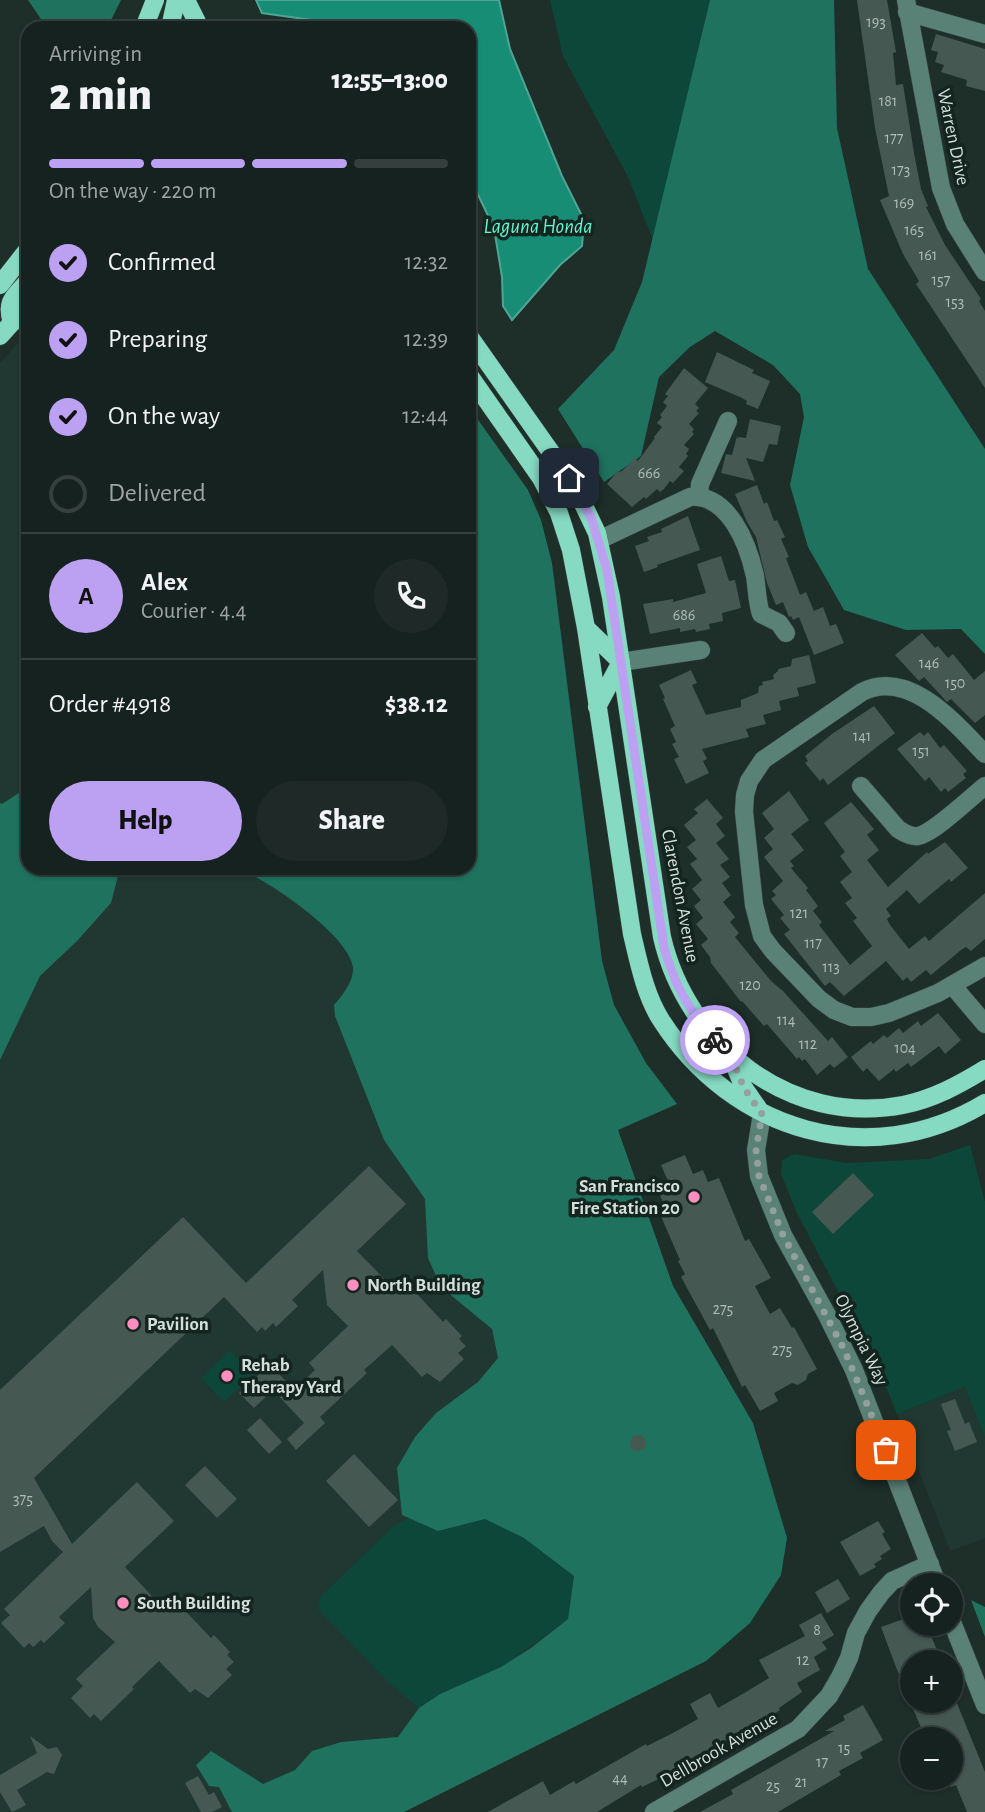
<!DOCTYPE html>
<html lang="en">
<head>
<meta charset="utf-8">
<style>
	body { margin:0; font-family:"Alegreya Sans",sans-serif; background:#1f2a28; color:#f1f3f6; height:100vh; display:flex; flex-direction:column; font-size:26px; white-space:nowrap }
	* { box-sizing:border-box; margin:0 }
	p { font-size:23px; color:#9ea4a4 }
	.icon { flex:none; width:38px; height:38px; fill:none; stroke:currentColor; stroke-width:2; stroke-linecap:round; stroke-linejoin:round }
	.map { position:relative; flex:1; overflow:hidden }
	.panel { position:absolute; left:21px; top:21px; width:455px; height:854px; display:flex; flex-direction:column; background:#16221f; border-radius:21px; box-shadow:0 2px 5px #0004,0 0 0 2px #353f3d }
	.panel>* { flex:none }
	.fabs { position:absolute; left:900px; top:1573px; display:grid; gap:14px }
	.fabs a { display:grid; place-items:center; width:63px; height:63px; border-radius:50%; background:#16221f; box-shadow:0 2px 5px #0004,0 0 0 2px #353f3d; font-size:35px }
	.pin { position:absolute; display:grid; place-items:center; width:60px; height:60px; color:#fff; margin:-30px; border-radius:14px; box-shadow:0 4px 10px #0006 }
	.courier { position:absolute; display:grid; place-items:center; width:70px; height:70px; margin:-35px; border:5px solid #bca0f2; border-radius:50%; background:#fff; color:#222; box-shadow:0 2px 9px #0007 }
	.headline em { font-style:normal; font-weight:800 }
	.headline div { display:flex; flex-direction:column-reverse }
	.headline { display:flex; align-items:center; justify-content:space-between; height:119px; padding:0 28px }
	h1 { font-size:46px; font-weight:800; line-height:52px }
	.bar { display:grid; grid-template-columns:repeat(4,1fr); gap:10px 7px; align-content:center; height:84px; padding:0 28px }
	.bar i { height:9px; border-radius:5px; background:#353f3d }
	.bar .selected { background:#bca0f2 }
	.bar p { grid-column:span 4 }
	.line { display:flex; align-items:center; gap:18px; padding:0 28px; border-top:2px solid #353f3d }
	.line div { flex:1 }
	.round { display:grid; place-items:center; flex:none; width:74px; height:74px; border-radius:37px; background:#1f2a28 }
	ol { padding:0 28px; list-style:none }
	li { display:flex; align-items:center; gap:21px; height:77px }
	li p { margin-inline-start:auto }
	li .icon { padding:7px; border-radius:50%; background:#bca0f2; color:#111; stroke-width:4 }
	li:last-child { color:#9ea4a4 }
	li i { width:38px; height:38px; border:4px solid #353f3d; border-radius:50% }
	.primary-button { display:flex; gap:14px; margin-top:auto; padding:14px 28px }
	.primary-button a { flex:1; height:80px; border-radius:42px; background:#bca0f2; color:#111; font-size:28px; font-weight:800; line-height:80px; text-align:center }
	.primary-button a+a { background:#1f2a28; color:#f1f3f6 }
	.map>svg:first-child { display:block }
	.built { fill:#203831 }
	.green { fill:#0d473a }
	.forest { fill:#1e725e }
	.water { fill:#168d74; stroke:#4fa593; stroke-width:2 }
	.building { fill:#465852 }
	.lines { fill:none; stroke-linecap:round; stroke-linejoin:round }
	.minor-casing { stroke:#3b4a45; stroke-width:19 }
	.major-casing { stroke:#3b4a45; stroke-width:19 }
	.minor { stroke:#5a8175; stroke-width:18 }
	.major { stroke:#86dac2; stroke-width:18 }
	.done { stroke:#94a09d; stroke-width:7; stroke-dasharray:0 12.6 }
	.route { stroke:#bca0f2; stroke-width:9 }
	.poi-dot { fill:#fd8ebe; stroke:#14241f; stroke-width:2.5 }
	.labels { text-anchor:middle; dominant-baseline:central; stroke-width:7; stroke-linejoin:round; paint-order:stroke }
	.number-label { font-size:16px; fill:#b0bcb9 }
	.street-label { font-size:19px; fill:#d4dedb; stroke:#14241f }
	.poi-label { font-size:19px; font-weight:bold; fill:#d4dedb; stroke:#14241f; text-anchor:start }
	.water-label { font-size:21px; font-style:italic; fill:#64f5d1; stroke:#14241f }
</style>
</head>
<body>
<div class="map">
<svg width="985" height="1812" viewBox="0 0 985 1812">
	<rect width="100%" height="100%" fill="#1e2e29"/>
	<!-- built -->
	<path class="built" d="M28,332V868H469V407L528,490L541,520L552,563L602,961L614,1005L646,1063L677,1104L618,1130L673,1286L753,1423L787,1538L781,1575L750,1623L706,1661L525,1750L384,1812H0V363Z
		M965,1387L985,1438V1538L950,1551L897,1414Z"/>
	<!-- green -->
	<path class="green" d="M550,0H710L653,240L628,177L563,56Z
		M970,1145L985,1202V1438L965,1387L897,1414L880,1372L797,1213L781,1174L782,1160L794,1154L847,1163L929,1159Z
		M230,1350L253,1375L224,1402L201,1378Z
		M410,1518L438,1531L485,1519L524,1538L574,1576L568,1619L501,1667L440,1694L419,1708L389,1683L318,1609L321,1596L395,1525Z"/>
	<!-- forest -->
	<path class="forest" d="M28,0H121L107,28H47Z
		M710,0H834L837,128L868,269L985,449V654L961,629L906,630L844,610L808,547L790,485L804,417L800,394L773,365L715,331L690,347L659,377L641,456L604,482L558,409L614,350L642,282Z
		M469,407L528,490L541,520L552,563L602,961L614,1005L646,1063L677,1104L618,1130L673,1286L753,1423L787,1538L781,1575L750,1623L706,1661L404,1812H232L219,1787L209,1786L196,1765L211,1751L263,1784L295,1770L312,1751L341,1742L398,1737L419,1708L440,1694L501,1667L531,1648L568,1619L574,1576L524,1538L485,1519L438,1531L402,1515L397,1468L415,1437L436,1413L478,1382L498,1358L492,1329L441,1287L428,1258L425,1199L384,1140L335,1016L334,1005C343,995 354,981 353,967C349,937 275,885 247,873C237,868 221,869 210,868H469Z
		M28,787V868H120L111,903L77,941L40,976L0,1060V803L2,804Z
		M971,1600L985,1607V1637Z"/>
	<!-- water -->
	<path class="water" d="M256,0H499L510,49L562,176L584,220L582,246L560,265L512,320L503,306L502,277L494,228L469,176V28H339L326,22L262,13Z"/>
	<!-- building -->
	<path class="building" d="M857,0H887L896,52L893,53L896,85L903,84L914,153L921,189L928,206L926,207L945,245L981,299L979,301L985,311V388L916,284L919,281L903,254L880,200L889,196L875,128Z
		M936,34L985,49V91L966,86L967,80L941,72L944,65L935,62L938,52L931,50Z
		M717,352L754,370L752,373L770,381L758,409L746,404L747,401L742,398L705,382Z
		M684,368L708,388L695,404L699,408L696,411L699,413L689,424L694,429L692,432L694,434L684,445L689,449L686,454L688,456L679,467L684,471L673,483L670,481L664,489L660,492L657,489L646,499L644,497L632,507L607,484L616,473L622,471L635,458L638,461L655,438L654,437L662,427L657,423L662,417L660,415L667,406L663,402L668,396L665,394Z
		M750,419L781,426L777,445L769,444L763,462L746,458L755,481L721,473L726,454L732,455L737,436L738,439L739,437L746,438Z
		M757,485L764,504L767,502L774,521L777,520L785,537L781,539L789,557L786,558L800,595L806,592L814,611L823,607L830,626L836,624L844,643L814,655L799,617L793,620L791,616L789,617L783,602L776,605L767,583L756,537L747,522L735,494Z
		M688,516L700,550L657,565L658,567L644,572L635,546L649,541L647,537L662,532L661,529Z
		M721,556L729,581L735,580L741,608L722,613L723,621L709,624L710,629L696,632L695,629L680,632V628L650,634L643,604L673,599V602L706,593L697,564Z
		M922,633L935,648L938,646L948,658L953,654L974,680L985,671V715L975,723L951,699L947,702L924,677L919,681L895,655Z
		M809,655L816,683L797,688L799,696L779,701L781,710L763,715L766,724L746,729L749,737L702,749L707,759L703,761L709,773L686,784L674,759L679,757L672,744L676,742L670,729L675,726L663,699L665,698L659,685L691,670L697,683L692,685L706,715L741,707V700L758,693L759,686L763,685L762,682L774,679L773,675L778,671V669L791,666L792,659Z
		M874,706L895,733L828,785L823,778L820,781L805,763L808,761L805,756L832,734Z
		M920,732L924,736L928,732L940,748L944,745L967,771L963,774L966,778L948,792L945,788L941,792L929,777L925,781L897,749Z
		M789,791L809,820L791,834L804,850L790,861L794,866L791,868L808,888L806,890L818,906L813,911L822,922L819,925L850,965L872,946L853,921L857,918L845,903L852,898L840,882L852,872L840,856L845,852L824,823L851,802L874,829L867,835L879,850L867,860L888,887L927,852L928,854L945,842L968,868L951,882L949,879L919,904L907,890L886,909L891,916L887,919L890,925L909,949L925,936L929,941L985,893V939L971,951L966,947L961,950L931,975L926,970L911,982L907,977L903,981L886,961L844,996L830,982L825,986L784,934L790,930L780,918L784,915L771,899L776,895L772,891L783,881L764,857L773,849L764,838L774,829L762,813Z
		M707,799L723,818L716,824L725,836L716,843L729,859L720,865L730,877L722,883L731,895L723,902L735,917L730,922L739,933L735,937L771,981L783,991L828,1041L832,1037L848,1057L834,1068L830,1064L817,1075L805,1059L802,1061L799,1057L797,1059L767,1024L764,1026L742,1001L741,1002L711,963L710,957L701,945L708,939L696,924L703,918L694,906L701,900L692,889L702,880L690,864L697,859L687,847L696,840L684,825L698,813L694,809Z
		M938,1013L961,1040L945,1054L939,1046L911,1067L908,1063L896,1072L894,1069L879,1081L867,1068L863,1072L851,1057L871,1041L873,1044L884,1035L887,1038L899,1028L903,1033L918,1021L921,1026Z
		M685,1155L693,1174L703,1170L708,1182L719,1178L745,1241L749,1239L771,1278L755,1286L757,1290L770,1314L780,1308L792,1328L794,1327L817,1369L808,1374L806,1380L798,1385L792,1383L774,1393L778,1401L760,1411L745,1385L742,1387L713,1328L710,1330L681,1277L685,1274L678,1261L680,1260L656,1205L663,1202L659,1193L671,1188L661,1165Z
		M369,1166L406,1204L357,1251L396,1291L406,1282L443,1322L446,1319L462,1336L459,1339L466,1346L458,1353L464,1359L440,1382L427,1373L422,1377L392,1345L364,1370L367,1373L320,1417L325,1423L296,1450L287,1439L304,1423L273,1390L254,1408L239,1393L270,1364L294,1390L315,1370L309,1363L348,1326L327,1305L323,1270L292,1300L298,1306L276,1327L273,1323L265,1331L262,1327L257,1332L224,1297L34,1478L72,1544L137,1482L174,1521L125,1567L163,1608L173,1598L211,1638L214,1635L230,1652L227,1655L234,1662L226,1669L232,1675L208,1698L195,1689L190,1693L159,1661L132,1687L134,1689L101,1721L94,1714L90,1718L71,1698L83,1686L76,1679L115,1642L98,1627L93,1618L91,1587L59,1617L65,1623L44,1643L41,1640L33,1647L29,1643L24,1648L1,1623L10,1615L4,1609L63,1552L52,1541L44,1526L0,1552V1390L183,1217L246,1283Z
		M853,1173L874,1195L833,1234L812,1212Z
		M955,1399L965,1424L969,1422L977,1442L955,1451L947,1431L951,1430L941,1404Z
		M260,1418L282,1442L269,1454L247,1430Z
		M630 1443a8 8 0 1 1 16 0a8 8 0 1 1-16 0Z
		M354,1454L398,1500L369,1527L326,1481Z
		M205,1466L237,1499L217,1518L185,1485Z
		M878,1521L885,1532L882,1534L891,1549L880,1556L882,1559L874,1564L876,1567L860,1576L840,1542Z
		M838,1579L850,1599L827,1613L815,1592Z
		M821,1613L834,1635L822,1642L827,1649L814,1657L820,1670L797,1683L802,1692L779,1708L780,1710L758,1725L759,1726L714,1752L642,1787L641,1785L597,1812H488L543,1781L550,1795L574,1781L576,1784L646,1744L647,1746L671,1734L698,1719L690,1704L710,1693L718,1708L746,1692L769,1678L759,1660L805,1636L799,1625Z
		M912,1616V1624H926L942,1662H912V1701H956L985,1772V1812H967L956,1785L950,1787V1740H926L894,1662L881,1627Z
		M863,1705L883,1740L860,1753L863,1758L839,1771L841,1775L778,1812H700L733,1794L731,1790L834,1731H825L845,1720L843,1716Z
		M30,1736L48,1749L57,1747L62,1755L54,1774L47,1772L17,1790L26,1805L12,1812L0,1792V1775L37,1753Z
		M198,1776L209,1795L214,1792L222,1807L212,1812H201L185,1783Z"/>
	<g class="lines">
		<!-- minor casing -->
		<g class="minor-casing">
			<path id="minor" d="M906,0L941,188L955,224L985,272
				M907,12L985,34
				M699,497L700,484L728,421
				M599,540L690,497C729,494 748,544 755,576C757,589 757,602 761,614L779,623L786,633
				M621,662L701,650
				M985,754C955,723 909,668 862,692L763,760L749,781L745,795L744,812L754,905L762,936L773,951L819,999L834,1010L852,1017H871L889,1013L938,993L985,966
				M861,786L898,829C904,833 911,837 918,836C934,833 971,797 985,786
				M952,985L985,1024
				M762,1114L756,1150L759,1176L783,1235L827,1315L854,1370L938,1586
				M950,1617L985,1705
				M654,1812L798,1729L829,1696L840,1677L849,1658L856,1633L868,1611L881,1593L892,1581L930,1564"/>
		</g>
		<!-- major casing -->
		<g class="major-casing">
			<path id="major" d="M186,0L200,28
				M144,28L155,0
				M170,28L176,0
				M0,285L28,249
				M12,323C5,301 14,297 28,281
				M0,336L28,305
				M469,336L574,485L597,533L611,597L662,937C687,1045 790,1127 903,1105C933,1099 959,1085 985,1069
				M469,375L541,478L559,513L571,550L586,628L632,934C639,963 645,995 661,1020C732,1131 869,1173 985,1103
				M586,628L621,662
				M597,707L621,662
				M732,1059L744,1088L758,1108"/>
		</g>
		<!-- minor -->
		<use href="#minor" class="minor"/>
		<!-- major -->
		<use href="#major" class="major"/>
	</g>
	<g class="lines">
		<!-- done -->
		<path class="done" d="M715,1040L731,1056L744,1088L762,1114L756,1150L759,1176L783,1235L844,1349L886,1450"/>
		<!-- route -->
		<path class="route" d="M569,478L591,517L607,570L664,947C673,982 690,1013 715,1040"/>
	</g>
	<!-- markers -->
	<g class="poi-dot">
		<circle cx="694" cy="1197" r="7"/>
		<circle cx="353" cy="1285" r="7"/>
		<circle cx="133" cy="1324" r="7"/>
		<circle cx="227" cy="1376" r="7"/>
		<circle cx="123" cy="1603" r="7"/>
	</g>
	<g class="labels">
		<!-- number labels -->
		<g class="number-label">
			<text x="876" y="22">193</text>
			<text x="888" y="101">181</text>
			<text x="894" y="138">177</text>
			<text x="901" y="170">173</text>
			<text x="904" y="203">169</text>
			<text x="914" y="230">165</text>
			<text x="928" y="255">161</text>
			<text x="941" y="280">157</text>
			<text x="955" y="302">153</text>
			<text x="649" y="473">666</text>
			<text x="684" y="615">686</text>
			<text x="929" y="663">146</text>
			<text x="955" y="683">150</text>
			<text x="862" y="736">141</text>
			<text x="921" y="751">151</text>
			<text x="799" y="913">121</text>
			<text x="813" y="943">117</text>
			<text x="831" y="967">113</text>
			<text x="750" y="985">120</text>
			<text x="786" y="1020">114</text>
			<text x="808" y="1044">112</text>
			<text x="905" y="1048">104</text>
			<text x="723" y="1309">275</text>
			<text x="782" y="1350">275</text>
			<text x="23" y="1499">375</text>
			<text x="817" y="1630">8</text>
			<text x="803" y="1660">12</text>
			<text x="844" y="1748">15</text>
			<text x="822" y="1762">17</text>
			<text x="620" y="1778">44</text>
			<text x="801" y="1782">21</text>
			<text x="773" y="1786">25</text>
		</g>
		<!-- street labels -->
		<g class="street-label">
			<text transform="translate(953 137) rotate(78)">Warren Drive</text>
			<text transform="translate(680 896) rotate(79)">Clarendon Avenue</text>
			<text transform="translate(861 1340) rotate(64)">Olympia Way</text>
			<text transform="translate(719 1750) rotate(-30)">Dellbrook Avenue</text>
		</g>
		<!-- poi labels -->
		<g class="poi-label">
			<text x="680" y="1186" text-anchor="end">San Francisco<tspan x="680" dy="22">Fire Station 20</tspan></text>
			<text x="367" y="1285">North Building</text>
			<text x="147" y="1324">Pavilion</text>
			<text x="241" y="1365">Rehab<tspan x="241" dy="22">Therapy Yard</tspan></text>
			<text x="137" y="1603">South Building</text>
		</g>
		<!-- water labels -->
		<g class="water-label">
			<text x="538" y="226">Laguna Honda</text>
		</g>
	</g>
</svg>
<div class="fabs">
<a><svg class="icon" aria-label="locate" viewBox="0 0 24 24"><circle cx="12" cy="12" r="6"/><path d="M12 2v4M12 18v4M2 12h4M18 12h4"/></svg></a>
<a>+</a>
<a>−</a>
</div>
<div class="pin" style="left:886px;top:1450px;background:#ea580c"><svg class="icon" aria-label="bag" viewBox="0 0 24 24"><path d="M5 8h14l-1 12H6zM9 8a3 3 0 0 1 6 0"/></svg></div>
<div class="pin" style="left:569px;top:478px;background:#1f2937"><svg class="icon" aria-label="home" viewBox="0 0 24 24"><path d="M3 11l9-7 9 7M6 9v11h12V9"/></svg></div>
<div class="courier" style="left:715px;top:1040px"><svg class="icon" aria-label="bike" viewBox="0 0 24 24"><circle cx="6" cy="16" r="4"/><circle cx="18" cy="16" r="4"/><path d="M6 16l4-8h5l3 8M10 8l3 8H6M13 5h3"/></svg></div>
<section class="panel">
<div class="headline"><div><h1>2 min</h1><p>Arriving in</p></div><em>12:55–13:00</em></div>
<div class="bar"><i class="selected"></i><i class="selected"></i><i class="selected"></i><i></i><p>On the way · 220 m</p></div>
<ol>
<li><svg class="icon" aria-label="check" viewBox="0 0 24 24"><path d="M5 12l5 5 9-10"/></svg>Confirmed<p>12:32</p></li>
<li><svg class="icon" aria-label="check" viewBox="0 0 24 24"><path d="M5 12l5 5 9-10"/></svg>Preparing<p>12:39</p></li>
<li><svg class="icon" aria-label="check" viewBox="0 0 24 24"><path d="M5 12l5 5 9-10"/></svg>On the way<p>12:44</p></li>
<li><i></i>Delivered</li>
</ol>
<div class="line" style="height:126px"><b class="round" style="background:#bca0f2;color:#111">A</b><div><b>Alex</b><p>Courier · 4.4</p></div><a class="round"><svg class="icon" aria-label="phone" viewBox="0 0 24 24"><path d="M5 4h4l2 5-3 2q2 4 5 5l2-3 5 2v4C11 20 4 13 5 4z"/></svg></a></div>
<div class="line" style="height:91px"><div>Order #4918</div><b>$38.12</b></div>
<div class="primary-button"><a>Help</a><a>Share</a></div>
</section>
</div>
</body>
</html>
